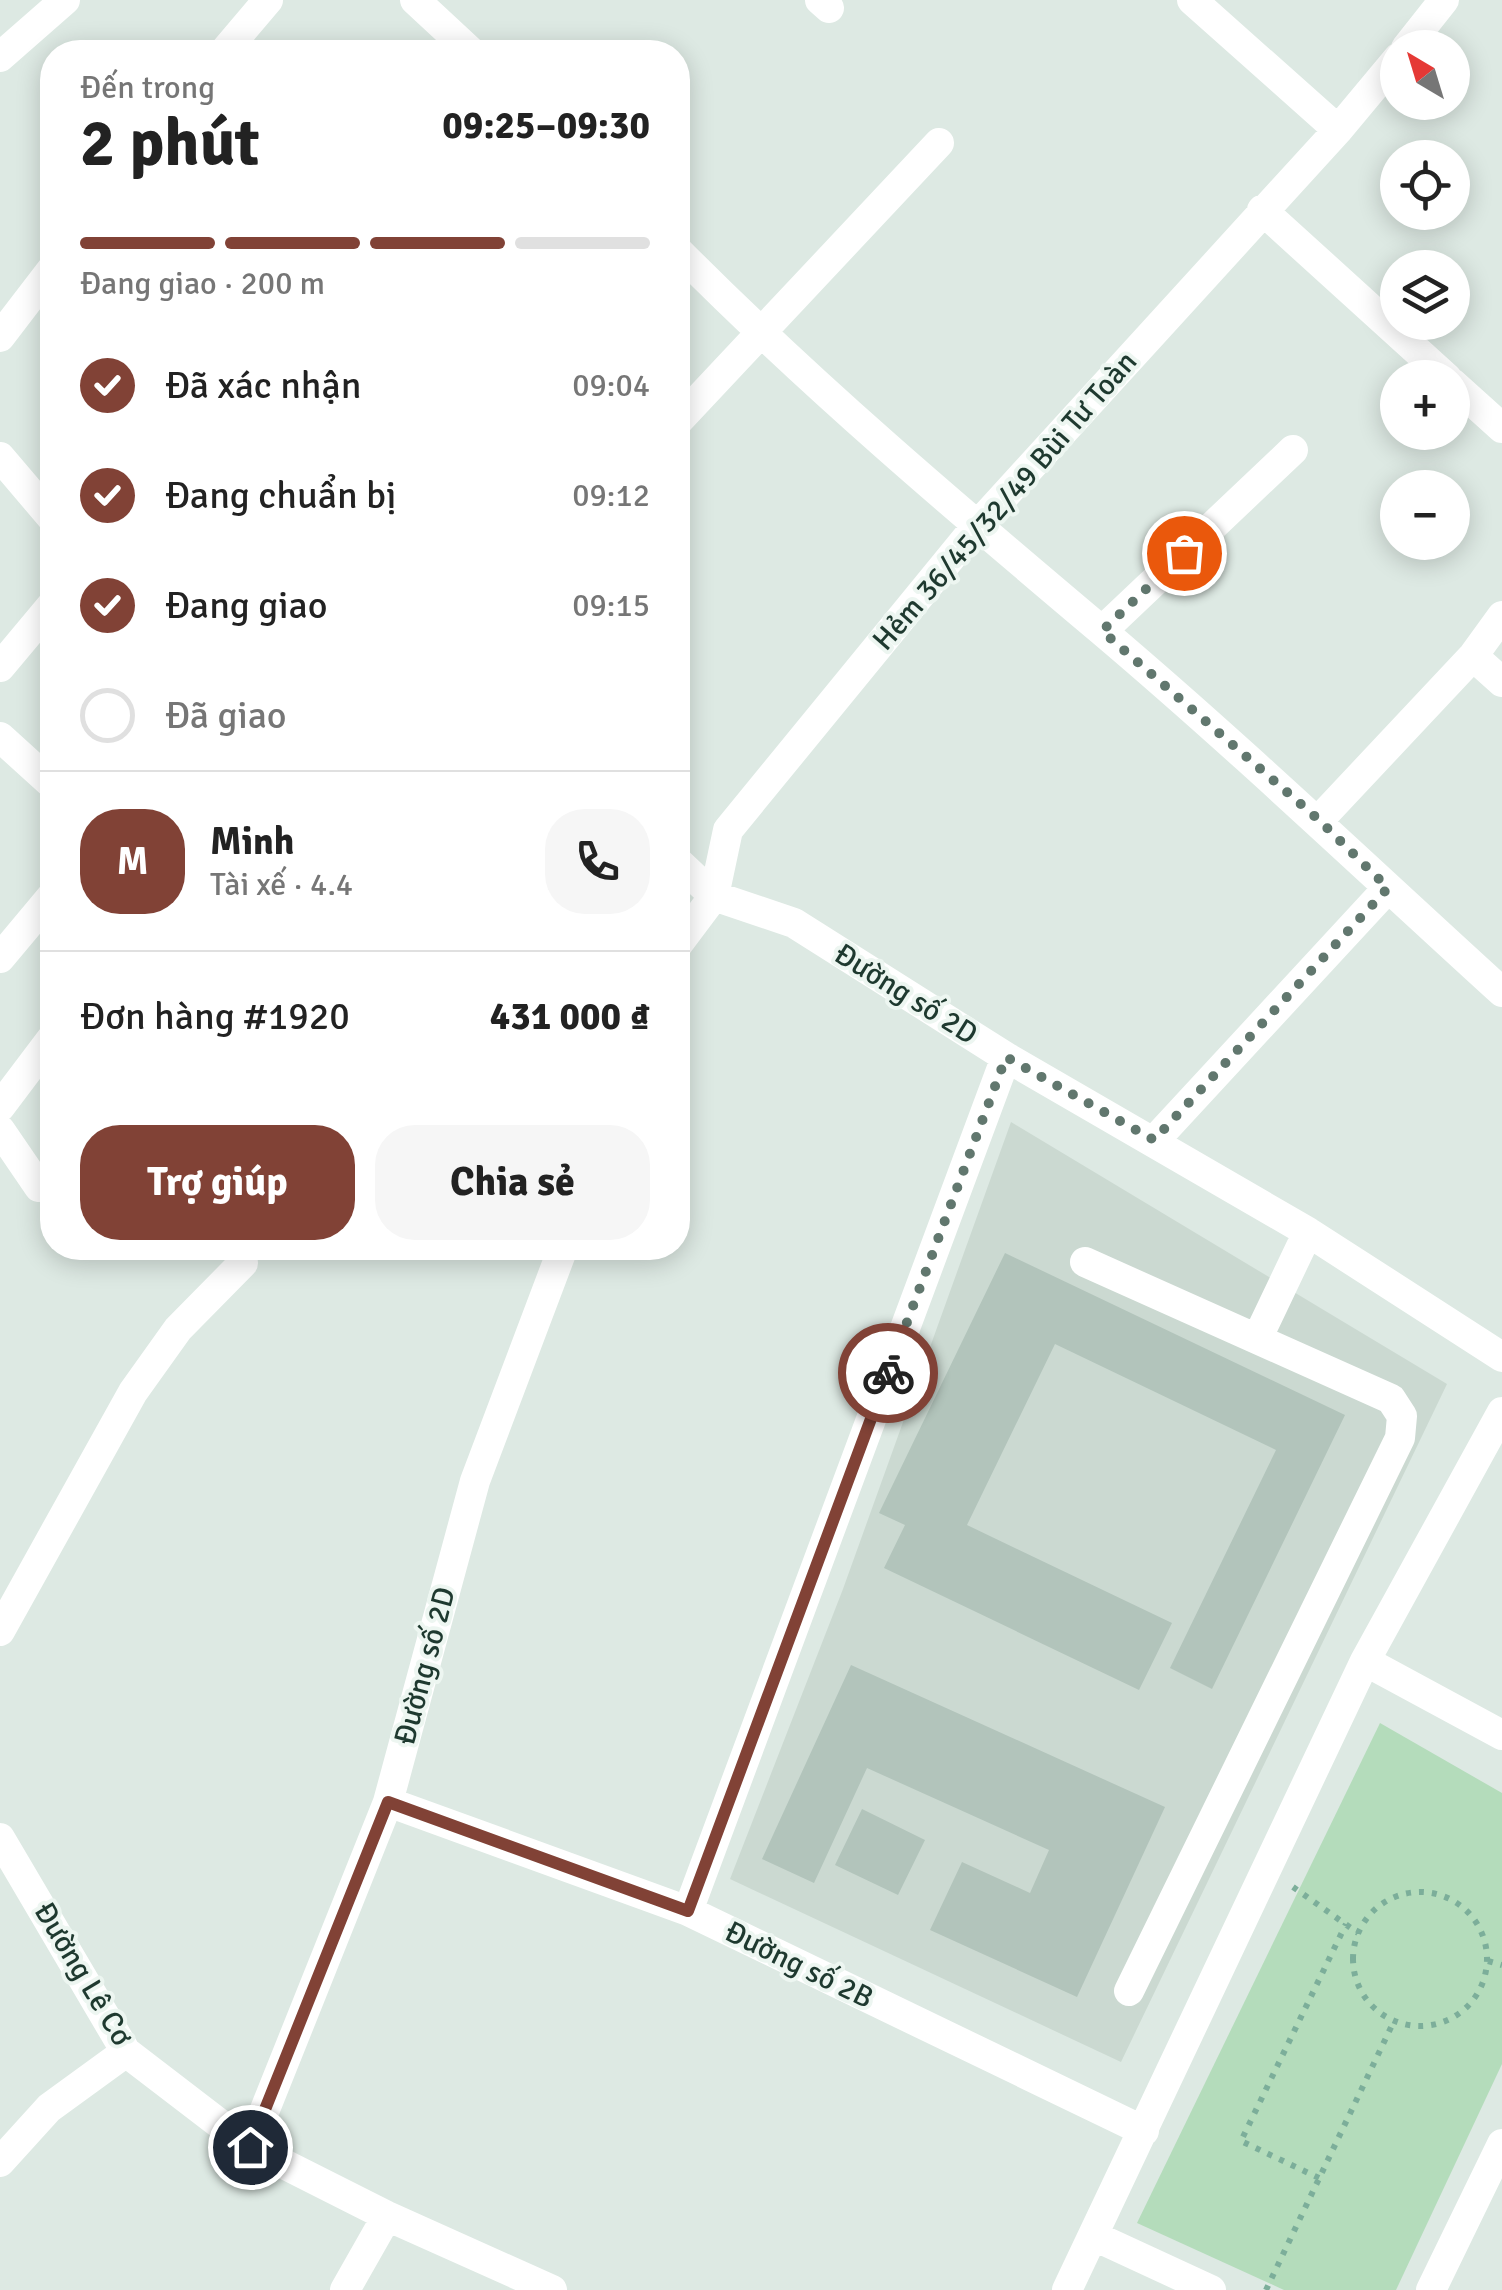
<!DOCTYPE html>
<html lang="vi">
<head>
<meta charset="utf-8">
<style>
	body { margin:0; font-family:Signika,sans-serif; background:#f6f6f6; color:#222; height:100vh; display:flex; flex-direction:column; font-size:38px; white-space:nowrap }
	* { box-sizing:border-box; margin:0 }
	p { font-size:32px; color:#767676 }
	.icon { flex:none; width:55px; height:55px; fill:none; stroke:currentColor; stroke-width:2; stroke-linecap:round; stroke-linejoin:round }
	.map { position:relative; flex:1; overflow:hidden }
	.panel { position:absolute; left:40px; top:40px; width:650px; height:1220px; display:flex; flex-direction:column; background:#fff; border-radius:40px; box-shadow:0 5px 25px #0003 }
	.panel>* { flex:none }
	.needle { width:65px; rotate:322deg }
	.buttons { position:absolute; left:1380px; top:30px; display:grid; gap:20px }
	.buttons a { display:grid; place-items:center; width:90px; height:90px; border-radius:50%; background:#fff; box-shadow:0 5px 25px #0003; font-size:50px }
	.pin { position:absolute; display:grid; place-items:center; width:85px; height:85px; color:#fff; margin:-42px; border:5px solid #fff; border-radius:50%; box-shadow:0 2px 10px #0007 }
	.courier { position:absolute; display:grid; place-items:center; width:100px; height:100px; margin:-50px; border:8px solid #814236; border-radius:50%; background:#fff; color:#222; box-shadow:0 2px 12px #0007 }
	.headline em { font-style:normal; font-weight:700 }
	.headline div { display:flex; flex-direction:column-reverse }
	.headline { display:flex; align-items:center; justify-content:space-between; height:170px; padding:0 40px }
	h1 { font-size:65px; font-weight:700; line-height:75px }
	.bar { display:grid; grid-template-columns:repeat(4,1fr); gap:15px 10px; align-content:center; height:120px; padding:0 40px }
	.bar i { height:12px; border-radius:8px; background:#e0e0e0 }
	.bar .selected { background:#814236 }
	.bar p { grid-column:span 4 }
	.line { display:flex; align-items:center; gap:25px; padding:0 40px; border-top:2px solid #e0e0e0 }
	.line div { flex:1 }
	.round { display:grid; place-items:center; flex:none; width:105px; height:105px; border-radius:40px; background:#f6f6f6 }
	ol { padding:0 40px; list-style:none }
	li { display:flex; align-items:center; gap:30px; height:110px }
	li p { margin-inline-start:auto }
	li .icon { padding:10px; border-radius:50%; background:#814236; color:#fff; stroke-width:4 }
	li:last-child { color:#767676 }
	li i { width:55px; height:55px; border:5px solid #e0e0e0; border-radius:50% }
	.action { display:flex; gap:20px; margin-top:auto; padding:20px 40px }
	.action a { flex:1; height:115px; border-radius:40px; background:#814236; color:#fff; font-size:40px; font-weight:700; line-height:115px; text-align:center }
	.action a+a { background:#f6f6f6; color:#222 }
	.map>svg:first-child { display:block }
	.built { fill:#cbd9d1 }
	.green { fill:#b4dcbb }
	.building { fill:#b2c4bb }
	.lines { fill:none; stroke-linecap:round; stroke-linejoin:round }
	.path { stroke:#7cae9a; stroke-width:6; stroke-dasharray:5 8; stroke-linecap:butt }
	.minor { stroke:#fff; stroke-width:30 }
	.done { stroke:#61776e; stroke-width:10; stroke-dasharray:0 18 }
	.route { stroke:#814236; stroke-width:12 }
	.labels { text-anchor:middle; dominant-baseline:central; stroke-width:8; stroke-linejoin:round; paint-order:stroke }
	.street-label { font-size:30px; fill:#1e392f; stroke:#edf6f1 }
</style>
</head>
<body>
<div class="map">
<svg width="1502" height="2290" viewBox="0 0 1502 2290">
	<rect width="100%" height="100%" fill="#dde9e3"/>
	<!-- built -->
	<path class="built" d="M1011,1122L1447,1384L1121,2062L730,1879L843,1589Z"/>
	<!-- green -->
	<path class="green" d="M1380,1723L1502,1793V2064L1396,2290H1284L1137,2223Z"/>
	<!-- building -->
	<path class="building" d="M1005,1253L1345,1415L1212,1689L1170,1668L1276,1450L1055,1344L967,1525L1172,1623L1139,1690L884,1568L905,1525L879,1513Z
		M851,1665L1165,1807L1077,1997L930,1930L962,1862L1030,1893L1049,1850L867,1768L814,1883L762,1859Z
		M862,1809L925,1840L898,1895L835,1865Z"/>
	<g class="lines">
		<!-- path -->
		<path class="path" d="M1293,1887L1358,1933
			M1353 1959a67 67 0 1 1 134 0a67 67 0 1 1-134 0Z
			M1488,1961L1502,1965
			M1319,2178L1241,2141L1346,1924
			M1266,2290L1394,2021"/>
		<!-- minor -->
		<path class="minor" d="M415,0L471,52
			M820,0L829,8
			M1192,0L1338,130
			M1406,48L1444,0
			M224,52L268,0
			M0,57L65,0
			M1262,210L1447,378
			M678,251C812,386 956,508 1102,631C1239,747 1369,871 1502,992
			M0,337L52,269
			M1452,383L1502,428
			M678,421L939,143
			M0,457L52,518
			M1102,631L1293,450
			M1473,656L1502,682
			M0,667L52,605
			M0,737L52,784
			M1319,820L1473,656L1502,616
			M678,862L714,896L794,923L1006,1057L1308,1232L1502,1357
			M678,944L714,896L728,830L975,528L1338,130L1398,58
			M0,958L52,896
			M0,1107L52,1038
			M0,1130L39,1187
			M1155,1140L1388,888
			M1085,1262L1391,1399L1402,1416L1400,1438L1129,1991
			M1258,1337L1308,1232
			M0,1631L133,1392L178,1329L243,1263
			M1365,1661L1502,1735
			M388,1802L688,1911L1144,2131
			M0,1838L126,2052L250,2147L387,2216L552,2290
			M688,1911L1006,1057
			M250,2147L388,1802L475,1481L563,1248
			M0,2162L49,2108L126,2052
			M1094,2236L1211,2290
			M345,2290L387,2216
			M1067,2290L1365,1661L1502,1412
			M1431,2290L1502,2144"/>
	</g>
	<g class="lines">
		<!-- done -->
		<path class="done" d="M888,1373L1006,1057L1154,1140L1388,888L1319,820L1102,631L1184,553"/>
		<!-- route -->
		<path class="route" d="M250,2147L388,1802L688,1911L888,1373"/>
	</g>
	<g class="labels">
		<!-- street labels -->
		<g class="street-label">
			<text transform="translate(1005 501) rotate(-49)">Hẻm 36/45/32/49 Bùi Tư Toàn</text>
			<text transform="translate(906 994) rotate(32)">Đường số 2D</text>
			<text transform="translate(425 1666) rotate(-75)">Đường số 2D</text>
			<text transform="translate(799 1965) rotate(26)">Đường số 2B</text>
			<text transform="translate(83 1974) rotate(59)">Đường Lê Cơ</text>
		</g>
	</g>
</svg>
<div class="buttons">
<a><svg class="needle" viewBox="-14 -14 28 28"><path d="M0-13l5 13h-10z" fill="#e53935"/><path d="M0 13l5-13h-10z" fill="#767676"/></svg></a>
<a><svg class="icon" aria-label="locate" viewBox="0 0 24 24"><circle cx="12" cy="12" r="6"/><path d="M12 2v4M12 18v4M2 12h4M18 12h4"/></svg></a>
<a><svg class="icon" aria-label="layers" viewBox="0 0 24 24"><path d="M12 4l9 5-9 5-9-5zM3 14l9 5 9-5"/></svg></a>
<a>+</a>
<a>−</a>
</div>
<div class="pin" style="left:1184px;top:553px;background:#ea580c"><svg class="icon" aria-label="bag" viewBox="0 0 24 24"><path d="M5 8h14l-1 12H6zM9 8a3 3 0 0 1 6 0"/></svg></div>
<div class="pin" style="left:250px;top:2147px;background:#1f2937"><svg class="icon" aria-label="home" viewBox="0 0 24 24"><path d="M3 11l9-7 9 7M6 9v11h12V9"/></svg></div>
<div class="courier" style="left:888px;top:1373px"><svg class="icon" aria-label="bike" viewBox="0 0 24 24"><circle cx="6" cy="16" r="4"/><circle cx="18" cy="16" r="4"/><path d="M6 16l4-8h5l3 8M10 8l3 8H6M13 5h3"/></svg></div>
<section class="panel">
<div class="headline"><div><h1>2 phút</h1><p>Đến trong</p></div><em>09:25–09:30</em></div>
<div class="bar"><i class="selected"></i><i class="selected"></i><i class="selected"></i><i></i><p>Đang giao · 200 m</p></div>
<ol>
<li><svg class="icon" aria-label="check" viewBox="0 0 24 24"><path d="M5 12l5 5 9-10"/></svg>Đã xác nhận<p>09:04</p></li>
<li><svg class="icon" aria-label="check" viewBox="0 0 24 24"><path d="M5 12l5 5 9-10"/></svg>Đang chuẩn bị<p>09:12</p></li>
<li><svg class="icon" aria-label="check" viewBox="0 0 24 24"><path d="M5 12l5 5 9-10"/></svg>Đang giao<p>09:15</p></li>
<li><i></i>Đã giao</li>
</ol>
<div class="line" style="height:180px"><b class="round" style="background:#814236;color:#fff">M</b><div><b>Minh</b><p>Tài xế · 4.4</p></div><a class="round"><svg class="icon" aria-label="phone" viewBox="0 0 24 24"><path d="M5 4h4l2 5-3 2q2 4 5 5l2-3 5 2v4C11 20 4 13 5 4z"/></svg></a></div>
<div class="line" style="height:130px"><div>Đơn hàng #1920</div><b>431 000 ₫</b></div>
<div class="action"><a>Trợ giúp</a><a>Chia sẻ</a></div>
</section>
</div>
</body>
</html>
